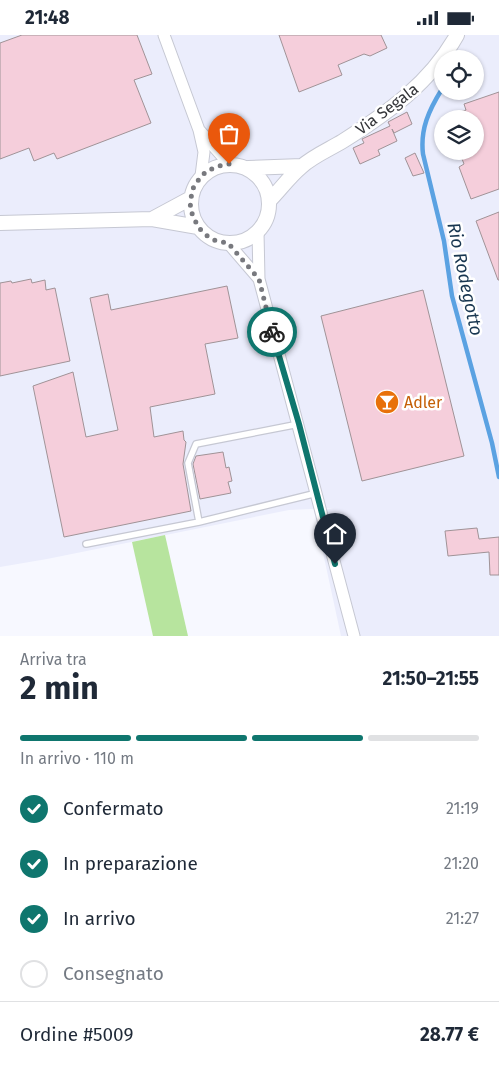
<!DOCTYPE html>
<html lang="it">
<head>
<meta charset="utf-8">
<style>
	body { margin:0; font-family:"Fira Sans",sans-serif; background:#f6f6f7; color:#1f2937; height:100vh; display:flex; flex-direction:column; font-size:19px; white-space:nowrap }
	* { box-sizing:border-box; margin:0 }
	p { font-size:16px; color:#747a83 }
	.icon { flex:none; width:28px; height:28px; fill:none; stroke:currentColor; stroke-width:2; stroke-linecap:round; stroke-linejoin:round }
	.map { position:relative; height:601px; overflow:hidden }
	.side { display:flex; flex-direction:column; background:#fff; flex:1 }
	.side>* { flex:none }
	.tools { position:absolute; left:434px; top:15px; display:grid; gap:10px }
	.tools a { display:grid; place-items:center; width:50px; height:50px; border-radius:50%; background:#fff; box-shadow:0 1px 4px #0004; font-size:25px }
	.pin { position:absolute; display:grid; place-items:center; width:42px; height:42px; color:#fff; margin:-51px -21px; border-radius:50% 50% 50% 0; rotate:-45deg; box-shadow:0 0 5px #0007 }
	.pin .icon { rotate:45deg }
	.courier { position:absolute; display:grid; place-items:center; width:50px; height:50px; margin:-25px; border:4px solid #0f766e; border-radius:50%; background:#fff; color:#222; box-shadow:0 1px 6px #0007 }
	.overview em { font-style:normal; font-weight:700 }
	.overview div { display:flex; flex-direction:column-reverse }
	.overview { display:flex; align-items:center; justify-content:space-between; height:85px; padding:0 20px }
	h1 { font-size:32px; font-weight:700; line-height:38px }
	.bar { display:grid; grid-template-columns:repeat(4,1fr); gap:8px 5px; align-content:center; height:60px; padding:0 20px }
	.bar i { height:6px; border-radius:4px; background:#e0e1e3 }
	.bar .current { background:#0f766e }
	.bar p { grid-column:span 4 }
	.line { display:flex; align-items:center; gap:12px; padding:0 20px; border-top:1px solid #e0e1e3 }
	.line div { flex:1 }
	ol { padding:0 20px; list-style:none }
	li { display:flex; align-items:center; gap:15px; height:55px }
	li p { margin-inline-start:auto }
	li .icon { padding:5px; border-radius:50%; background:#0f766e; color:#fff; stroke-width:4 }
	li:last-child { color:#747a83 }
	li i { width:28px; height:28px; border:2px solid #e0e1e3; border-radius:50% }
	.status { display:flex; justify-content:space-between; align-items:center; height:35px; padding:0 25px; background:#fff; direction:ltr }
	.status svg { height:14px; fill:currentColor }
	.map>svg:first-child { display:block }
	.built { fill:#ebedfc; fill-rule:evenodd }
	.green { fill:#b7e49e }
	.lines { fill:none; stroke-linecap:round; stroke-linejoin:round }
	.stream { stroke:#5ba2e2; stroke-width:4.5 }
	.building { fill:#f5cedb; stroke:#a09397 }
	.service-casing { stroke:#c6c8d3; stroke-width:8 }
	.minor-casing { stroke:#c6c8d3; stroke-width:13 }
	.tertiary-casing { stroke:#c6c8d3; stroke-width:16 }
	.service { stroke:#fff; stroke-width:5.5 }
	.minor { stroke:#fff; stroke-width:11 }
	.tertiary { stroke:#fff; stroke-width:14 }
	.done { stroke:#78797e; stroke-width:5; stroke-dasharray:0 9 }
	.route { stroke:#0f766e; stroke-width:6 }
	.labels { text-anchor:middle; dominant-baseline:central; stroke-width:5; stroke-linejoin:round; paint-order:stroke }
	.street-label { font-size:16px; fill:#343539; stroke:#fff }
	.food-label { font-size:16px; fill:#c56008; stroke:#fff; text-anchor:start }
	.water-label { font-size:18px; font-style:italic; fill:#183650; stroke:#fff }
</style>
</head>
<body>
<div class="status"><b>21:48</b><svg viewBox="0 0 49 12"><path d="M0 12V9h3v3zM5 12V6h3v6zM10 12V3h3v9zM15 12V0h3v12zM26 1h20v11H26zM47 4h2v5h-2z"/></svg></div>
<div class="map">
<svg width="499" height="601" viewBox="0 0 499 601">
	<rect width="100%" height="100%" fill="#f7f8ff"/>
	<!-- built -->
	<path class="built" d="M0,0H499V601H341L314,476L333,473L289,475L47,524L0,532ZM442,24H475V56H442ZM442,84H475V116H442Z"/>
	<!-- green -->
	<path class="green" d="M165,500L188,601H153L132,507Z"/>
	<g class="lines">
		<!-- stream -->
		<path class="stream" d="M454,11L456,24
			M442,54C429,75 420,94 423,119L444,206L452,261L492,408L499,442"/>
	</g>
	<!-- building -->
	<path class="building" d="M22,0H137L152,39L134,45L151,88L57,124L54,118L34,126L29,113L0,124V8Z
		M279,0H381L387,13L370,21L364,19L338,30L342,40L299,57Z
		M499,57V154L471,164L459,132L464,129L459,116H475V84H446L445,82L466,75L464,69Z
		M407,77L412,89L394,98L392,94L397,106L378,115L380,120L360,129L353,113L364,108L362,104L390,91L388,87Z
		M415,118L424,138L413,141L405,123Z
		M499,177V245H498L476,186Z
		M31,244L32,248L45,245L46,255L55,253L70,326L0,341V248L11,246L12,248Z
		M227,251L238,303L205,309L215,359L150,372L154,402L183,396L184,405L186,407L183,429L191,476L64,502L33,351L73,337L86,402L118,395L90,263L108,259L111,275Z
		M423,255L464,421L362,446L321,281Z
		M223,417L226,433L229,432L232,446L228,447L231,458L200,464L193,429L196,421Z
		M477,493L479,504L499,502V540H490L489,517L448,521L445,496Z"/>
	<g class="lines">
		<!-- service casing -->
		<g class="service-casing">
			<path id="service" d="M299,389L196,409L188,428L199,487L317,458
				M86,509L199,487"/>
		</g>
		<!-- minor casing -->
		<g class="minor-casing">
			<path id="minor" d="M164,0L199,95L204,117L201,141
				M200,96L229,129
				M258,197L259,244L354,601
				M228,208L259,244"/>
		</g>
		<!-- tertiary casing -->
		<g class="tertiary-casing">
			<path id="tertiary" d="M191 169a39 39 0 1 1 78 0a39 39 0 1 1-78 0Z
				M248,133L302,131
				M269,166C280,155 289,142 301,132C313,121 330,114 343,106C389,77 430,48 457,0
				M152,184L191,163
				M0,188L152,184L198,192"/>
		</g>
		<!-- service -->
		<use href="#service" class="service"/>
		<!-- minor -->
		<use href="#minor" class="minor"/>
		<!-- tertiary -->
		<use href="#tertiary" class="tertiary"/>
	</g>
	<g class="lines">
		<!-- done -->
		<path class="done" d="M229,129L219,131L209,135L201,141L192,155L190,174L198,192L206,200L216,206L228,208L259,244L272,297"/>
		<!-- route -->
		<path class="route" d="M272,297L299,389L335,529"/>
	</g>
	<!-- icons -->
	<defs>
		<g id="bar-disc" transform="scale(1.25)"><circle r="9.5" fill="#e8710a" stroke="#fff"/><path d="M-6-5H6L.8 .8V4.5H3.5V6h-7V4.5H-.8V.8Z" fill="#fff"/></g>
	</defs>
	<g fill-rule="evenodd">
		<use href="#bar-disc" x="387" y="367"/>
	</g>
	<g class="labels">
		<!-- street labels -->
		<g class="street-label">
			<text transform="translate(387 74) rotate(-37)">Via Segala</text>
		</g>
		<!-- food labels -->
		<g class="food-label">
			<text x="404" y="367">Adler</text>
		</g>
		<!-- water labels -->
		<g class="water-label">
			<text transform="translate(465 244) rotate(78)">Rio Rodegotto</text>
		</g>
	</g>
</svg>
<div class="tools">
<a><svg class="icon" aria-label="locate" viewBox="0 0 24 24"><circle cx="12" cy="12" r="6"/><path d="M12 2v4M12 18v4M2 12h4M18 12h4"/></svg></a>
<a><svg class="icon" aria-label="layers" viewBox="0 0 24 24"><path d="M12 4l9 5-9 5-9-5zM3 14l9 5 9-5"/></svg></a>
</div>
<div class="pin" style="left:229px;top:129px;background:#ea580c"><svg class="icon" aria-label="bag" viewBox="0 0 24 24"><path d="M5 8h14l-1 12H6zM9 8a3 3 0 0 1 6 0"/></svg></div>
<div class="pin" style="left:335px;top:529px;background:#1f2937"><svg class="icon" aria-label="home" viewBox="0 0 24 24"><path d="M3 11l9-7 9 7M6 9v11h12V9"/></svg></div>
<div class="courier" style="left:272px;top:297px"><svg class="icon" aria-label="bike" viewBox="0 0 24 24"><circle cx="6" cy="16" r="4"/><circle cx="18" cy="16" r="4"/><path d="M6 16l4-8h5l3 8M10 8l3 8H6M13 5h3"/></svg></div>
</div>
<section class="side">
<div class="overview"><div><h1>2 min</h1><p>Arriva tra</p></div><em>21:50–21:55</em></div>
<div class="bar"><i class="current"></i><i class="current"></i><i class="current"></i><i></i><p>In arrivo · 110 m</p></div>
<ol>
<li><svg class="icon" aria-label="check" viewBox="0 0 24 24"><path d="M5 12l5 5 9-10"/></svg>Confermato<p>21:19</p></li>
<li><svg class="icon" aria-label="check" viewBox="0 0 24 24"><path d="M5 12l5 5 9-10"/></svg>In preparazione<p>21:20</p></li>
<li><svg class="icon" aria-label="check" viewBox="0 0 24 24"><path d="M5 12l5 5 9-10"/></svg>In arrivo<p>21:27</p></li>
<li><i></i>Consegnato</li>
</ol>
<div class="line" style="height:65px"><div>Ordine #5009</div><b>28.77 €</b></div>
</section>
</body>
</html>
